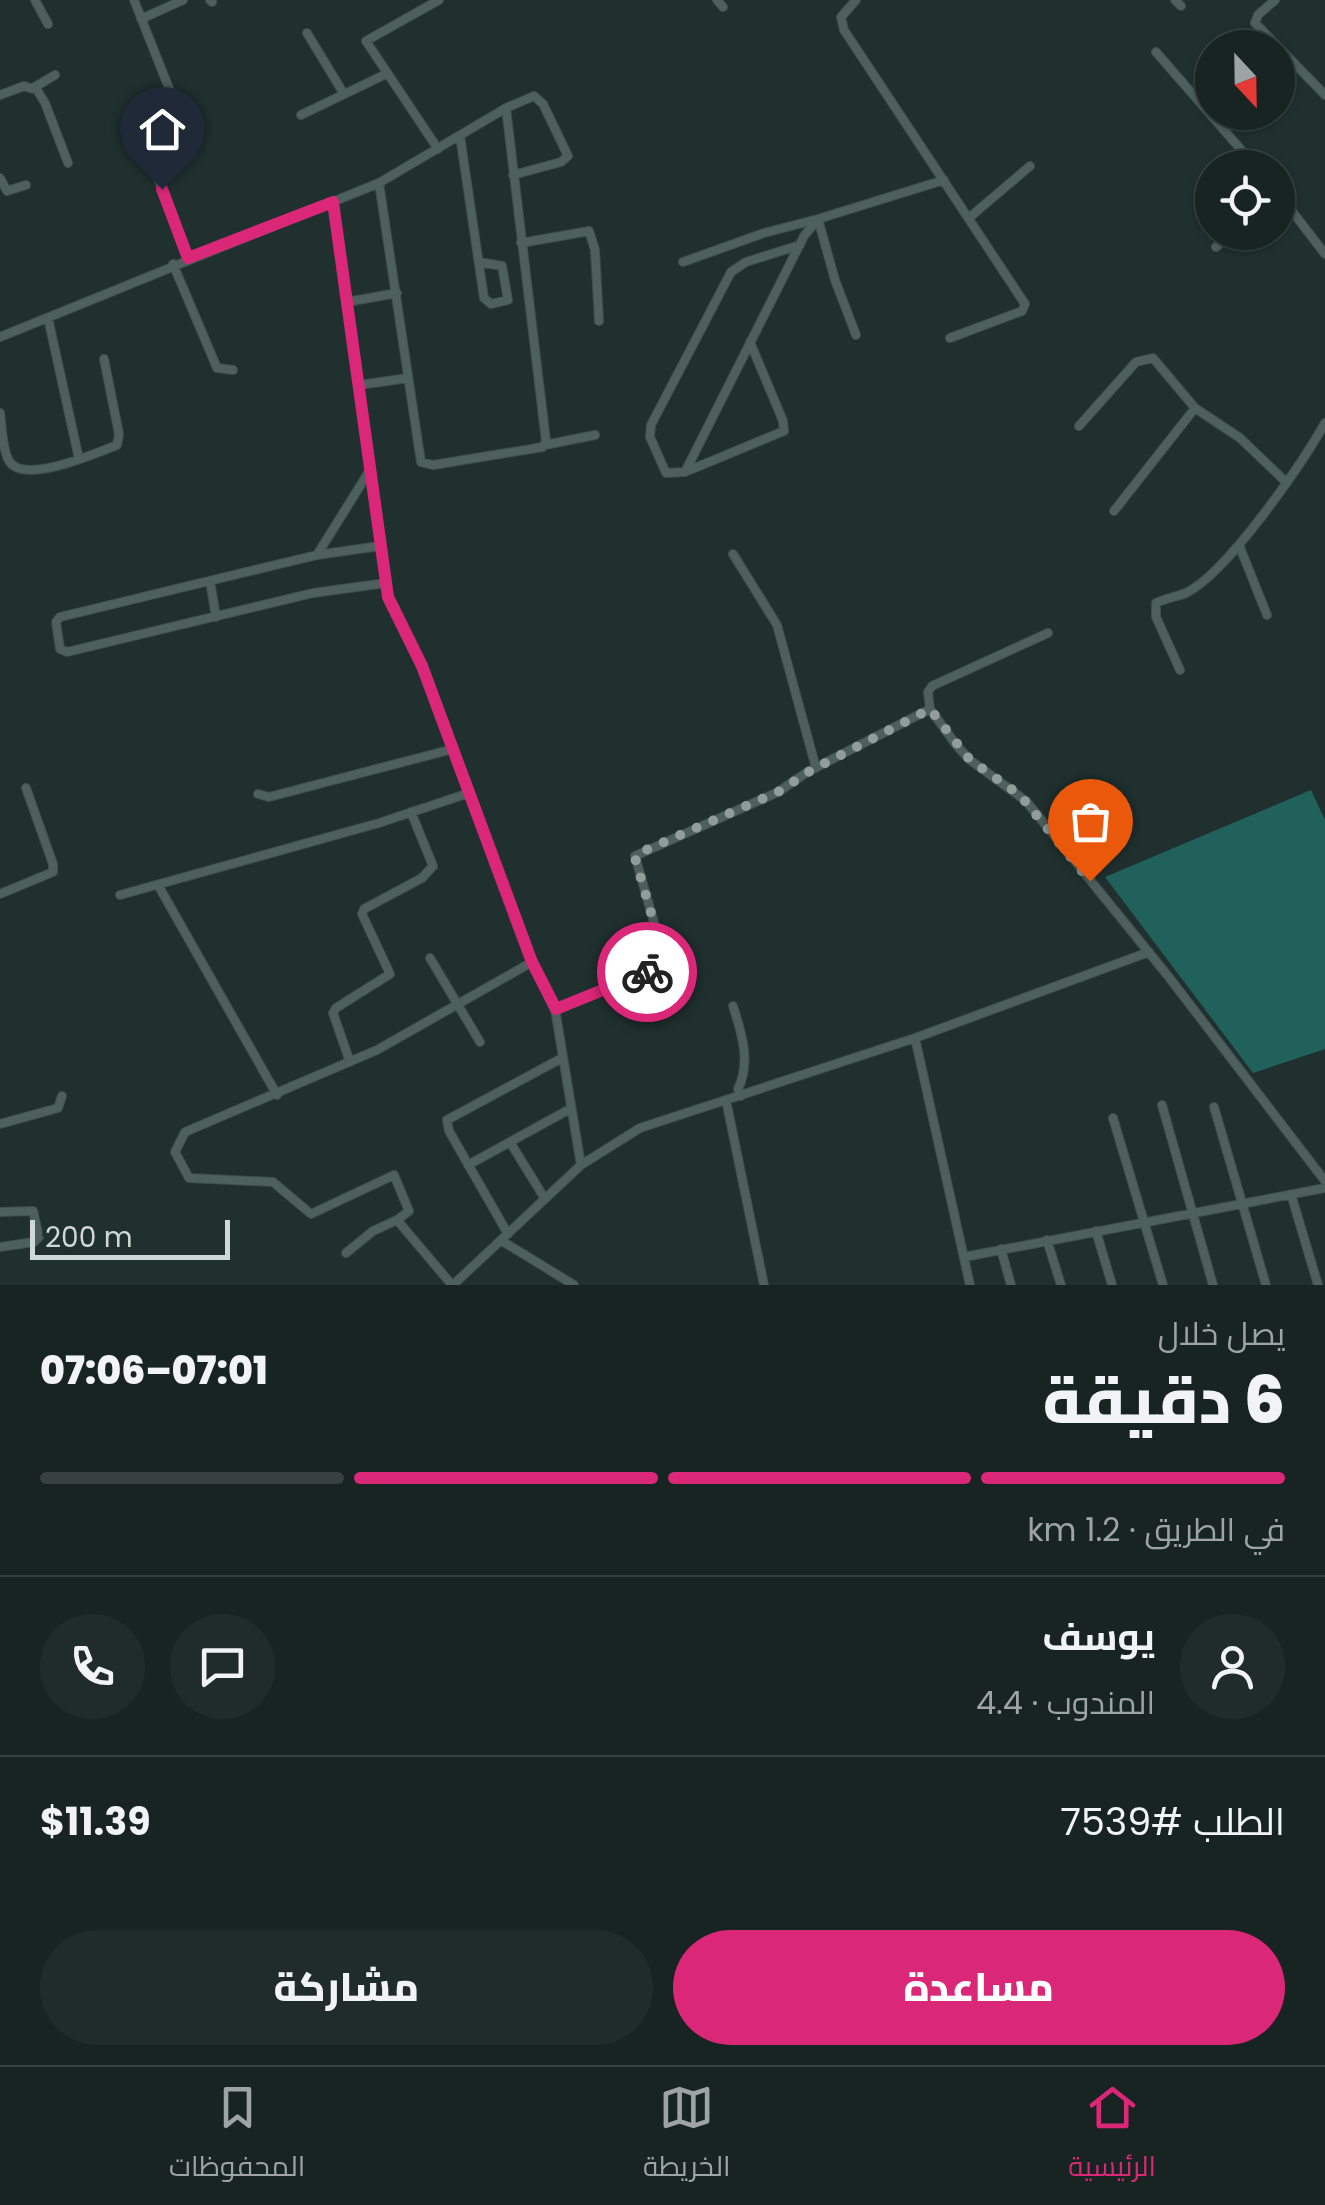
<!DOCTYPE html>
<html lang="ar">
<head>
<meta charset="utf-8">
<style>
	body { margin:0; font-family:Poppins,Cairo,sans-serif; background:#202c2a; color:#f1f3f6; direction:rtl; height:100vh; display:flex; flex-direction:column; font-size:38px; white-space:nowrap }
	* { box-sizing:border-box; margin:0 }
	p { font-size:32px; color:#9ea4a5 }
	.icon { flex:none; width:55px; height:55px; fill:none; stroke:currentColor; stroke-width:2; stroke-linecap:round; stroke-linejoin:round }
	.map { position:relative; height:1285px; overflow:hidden; direction:ltr }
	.side { display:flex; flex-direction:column; background:#172422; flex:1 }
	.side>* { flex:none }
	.needle { width:65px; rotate:158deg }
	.controls { position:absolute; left:1195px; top:30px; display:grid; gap:20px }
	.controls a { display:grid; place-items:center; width:100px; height:100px; border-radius:50%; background:#172422; box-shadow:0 2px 8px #0004,0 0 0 2px #364140; font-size:50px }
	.scale { position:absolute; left:30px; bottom:25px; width:200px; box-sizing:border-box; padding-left:10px; border:5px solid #ced8d6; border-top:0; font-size:28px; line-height:35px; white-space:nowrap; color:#ced8d6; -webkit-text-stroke:8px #1f302e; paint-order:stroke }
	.pin { position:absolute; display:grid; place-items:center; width:85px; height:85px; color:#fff; margin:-102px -42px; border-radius:50% 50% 50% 0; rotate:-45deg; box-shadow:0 0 10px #0007 }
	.pin .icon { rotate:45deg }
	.courier { position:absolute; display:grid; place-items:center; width:100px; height:100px; margin:-50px; border:8px solid #db2777; border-radius:50%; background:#fff; color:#222; box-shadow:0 2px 12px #0007 }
	.head em { font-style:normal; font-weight:800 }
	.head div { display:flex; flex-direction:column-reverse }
	.head { display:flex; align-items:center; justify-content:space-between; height:170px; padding:0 40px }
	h1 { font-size:65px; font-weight:800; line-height:75px }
	.bar { display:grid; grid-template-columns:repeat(4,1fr); gap:15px 10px; align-content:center; height:120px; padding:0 40px }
	.bar i { height:12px; border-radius:8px; background:#364140 }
	.bar .on { background:#db2777 }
	.bar p { grid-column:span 4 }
	.line { display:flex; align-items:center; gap:25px; padding:0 40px; border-top:2px solid #364140 }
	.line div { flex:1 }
	.round { display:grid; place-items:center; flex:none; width:105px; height:105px; border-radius:52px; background:#202c2a }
	.cta { display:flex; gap:20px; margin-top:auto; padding:20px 40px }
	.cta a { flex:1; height:115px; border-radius:60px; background:#db2777; color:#fff; font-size:40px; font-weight:800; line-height:115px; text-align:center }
	.cta a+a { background:#202c2a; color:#f1f3f6 }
	.menu { display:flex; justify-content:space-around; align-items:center; height:140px; border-top:2px solid #364140; background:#172422; font-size:28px; color:#9ea4a5 }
	.menu a { display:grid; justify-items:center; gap:5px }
	.menu .on { color:#db2777 }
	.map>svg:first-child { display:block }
	.green { fill:#21615b }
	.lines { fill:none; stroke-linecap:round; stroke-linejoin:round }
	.street-casing { stroke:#3f4e4c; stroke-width:10 }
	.street { stroke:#4d605d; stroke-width:8 }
	.done { stroke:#919d9b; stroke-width:10; stroke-dasharray:0 18 }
	.route { stroke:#db2777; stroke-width:12 }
</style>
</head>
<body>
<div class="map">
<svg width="1325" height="1285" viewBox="0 0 1325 1285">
	<rect width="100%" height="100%" fill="#1f302e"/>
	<!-- green -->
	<path class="green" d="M1311,790L1325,820V1049L1253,1073L1105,877Z"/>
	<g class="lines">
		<!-- street casing -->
		<g class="street-casing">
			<path id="street" d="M35,0L48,24
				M134,0L180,116
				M210,0L212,2
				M717,0L723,7
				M856,0L841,17L844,30L1025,304L1022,311L950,338
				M1175,0L1181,6
				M1275,0L1258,15L1255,23L1325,95
				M141,19L183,0
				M307,33L344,94
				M1156,52L1257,168
				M33,88L55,75
				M0,95L24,86L37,90L45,103L68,163
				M301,115L386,74
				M460,136L484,298L491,304L508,300L502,266L479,262
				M438,149L366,41L439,0
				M149,155L188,258
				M0,178L7,191L26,185
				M379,183L421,462L433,465L543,447L546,441L506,108
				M1278,193L1325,254
				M333,203L389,597L423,666L532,962L555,1009
				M970,217L1030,166
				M521,243L589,231L595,250L599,321
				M1216,247L1232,232
				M683,262L764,233L818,219L804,236L685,472
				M173,264L217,368L233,370
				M347,302L397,293
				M48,318L79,459
				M856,335L835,280L818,219L944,180
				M0,337L379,183L506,108L534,96L543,104L568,156L561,162L513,175
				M750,342L783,421L784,431L685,472L666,473L650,437L651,425L731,272L746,262L800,245
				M359,385L408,378
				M0,413C2,427 2,446 8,459C20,487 96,453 117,445L119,434L104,359
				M1079,426L1136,362L1153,358L1195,408L1240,438L1286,482
				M545,445L595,435
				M1114,511L1195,408
				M1239,545L1267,615
				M380,546L317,555L60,617L56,622L60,649L67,652L313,593L386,583
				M733,554L777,625L816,768
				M317,555L370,470
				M210,581L216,617
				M1048,633L932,686L928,692L930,709L957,746L970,760L1026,801L1168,976L1325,1181
				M1180,670L1156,617V603C1166,598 1176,597 1186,593C1227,573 1302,464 1325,423
				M258,794L269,797L453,749
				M158,885L277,1095
				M0,894L53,872V864L26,788
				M120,895L379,823L469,793
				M430,958L480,1042
				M733,1006C742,1034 751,1062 738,1089L741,1096
				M915,1038L970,1285
				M350,1062L333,1013L336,1008L390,974L362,914L364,909L422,878L433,866L411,812
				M726,1100L764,1285
				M1162,1105L1213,1285
				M1214,1107L1266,1285
				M1113,1118L1163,1285
				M0,1124L58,1108L62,1096
				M510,1142L545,1199
				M468,1165L570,1109
				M581,1165L555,1009L658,968L665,961L635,856L778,792L809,771L930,709
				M1291,1194L1318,1285
				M0,1212L33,1211L39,1237L34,1242L0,1247
				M397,1220L409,1211L394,1175L311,1214L273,1182L189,1178L175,1152L185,1132L377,1050L532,962
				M1096,1231L1112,1285
				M508,1234L449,1131L447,1120L562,1058
				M1047,1240L1061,1285
				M502,1241L574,1285
				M1001,1249L1011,1285
				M346,1253L373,1231L397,1220L452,1285
				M964,1257L1325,1188
				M453,1285L581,1165L640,1128L915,1038L1149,952"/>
		</g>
		<!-- street -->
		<use href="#street" class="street"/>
	</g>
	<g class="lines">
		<!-- done -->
		<path class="done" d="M647,972L665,961L635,858L637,854L778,792L810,771L930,709L970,760L1020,795L1090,881"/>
		<!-- route -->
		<path class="route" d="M162,189L188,258L333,202L388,597L422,666L532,962L556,1009L647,972"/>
	</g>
</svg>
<div class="controls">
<a><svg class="needle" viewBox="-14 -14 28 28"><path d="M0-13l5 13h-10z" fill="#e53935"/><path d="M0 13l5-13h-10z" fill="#9ea4a5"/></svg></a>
<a><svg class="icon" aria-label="locate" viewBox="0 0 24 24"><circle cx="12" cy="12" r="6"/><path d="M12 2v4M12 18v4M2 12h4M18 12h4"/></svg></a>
</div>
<div class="scale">200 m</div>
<div class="pin" style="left:1090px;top:881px;background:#ea580c"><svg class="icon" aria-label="bag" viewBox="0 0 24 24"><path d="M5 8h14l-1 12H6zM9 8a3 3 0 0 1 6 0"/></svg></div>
<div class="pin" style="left:162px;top:189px;background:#1f2937"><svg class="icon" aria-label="home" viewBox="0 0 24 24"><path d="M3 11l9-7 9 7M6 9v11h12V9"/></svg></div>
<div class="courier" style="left:647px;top:972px"><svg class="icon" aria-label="bike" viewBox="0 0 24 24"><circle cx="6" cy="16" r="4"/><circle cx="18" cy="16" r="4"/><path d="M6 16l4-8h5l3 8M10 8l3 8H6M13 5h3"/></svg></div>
</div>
<section class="side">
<div class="head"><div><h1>6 دقيقة</h1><p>يصل خلال</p></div><em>07:01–07:06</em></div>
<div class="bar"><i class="on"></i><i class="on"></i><i class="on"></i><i></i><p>في الطريق · 1.2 km</p></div>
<div class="line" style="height:180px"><a class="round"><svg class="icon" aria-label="person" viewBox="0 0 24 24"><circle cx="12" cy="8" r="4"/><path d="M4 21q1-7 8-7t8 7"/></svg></a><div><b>يوسف</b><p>المندوب · 4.4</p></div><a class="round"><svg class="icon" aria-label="chat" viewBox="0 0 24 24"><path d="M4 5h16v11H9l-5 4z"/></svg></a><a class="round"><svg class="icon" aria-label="phone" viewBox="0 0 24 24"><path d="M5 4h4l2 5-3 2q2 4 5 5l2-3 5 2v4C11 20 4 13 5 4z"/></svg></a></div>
<div class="line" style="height:130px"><div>الطلب #7539</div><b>$11.39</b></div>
<div class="cta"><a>مساعدة</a><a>مشاركة</a></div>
</section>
<nav class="menu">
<a class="on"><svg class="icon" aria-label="home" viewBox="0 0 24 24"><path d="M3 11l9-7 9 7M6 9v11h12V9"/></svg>الرئيسية</a>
<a><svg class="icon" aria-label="map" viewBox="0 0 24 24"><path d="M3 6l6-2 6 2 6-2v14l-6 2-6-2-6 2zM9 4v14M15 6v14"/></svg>الخريطة</a>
<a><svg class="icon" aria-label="saved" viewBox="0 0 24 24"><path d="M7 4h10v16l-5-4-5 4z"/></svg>المحفوظات</a>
</nav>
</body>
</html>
